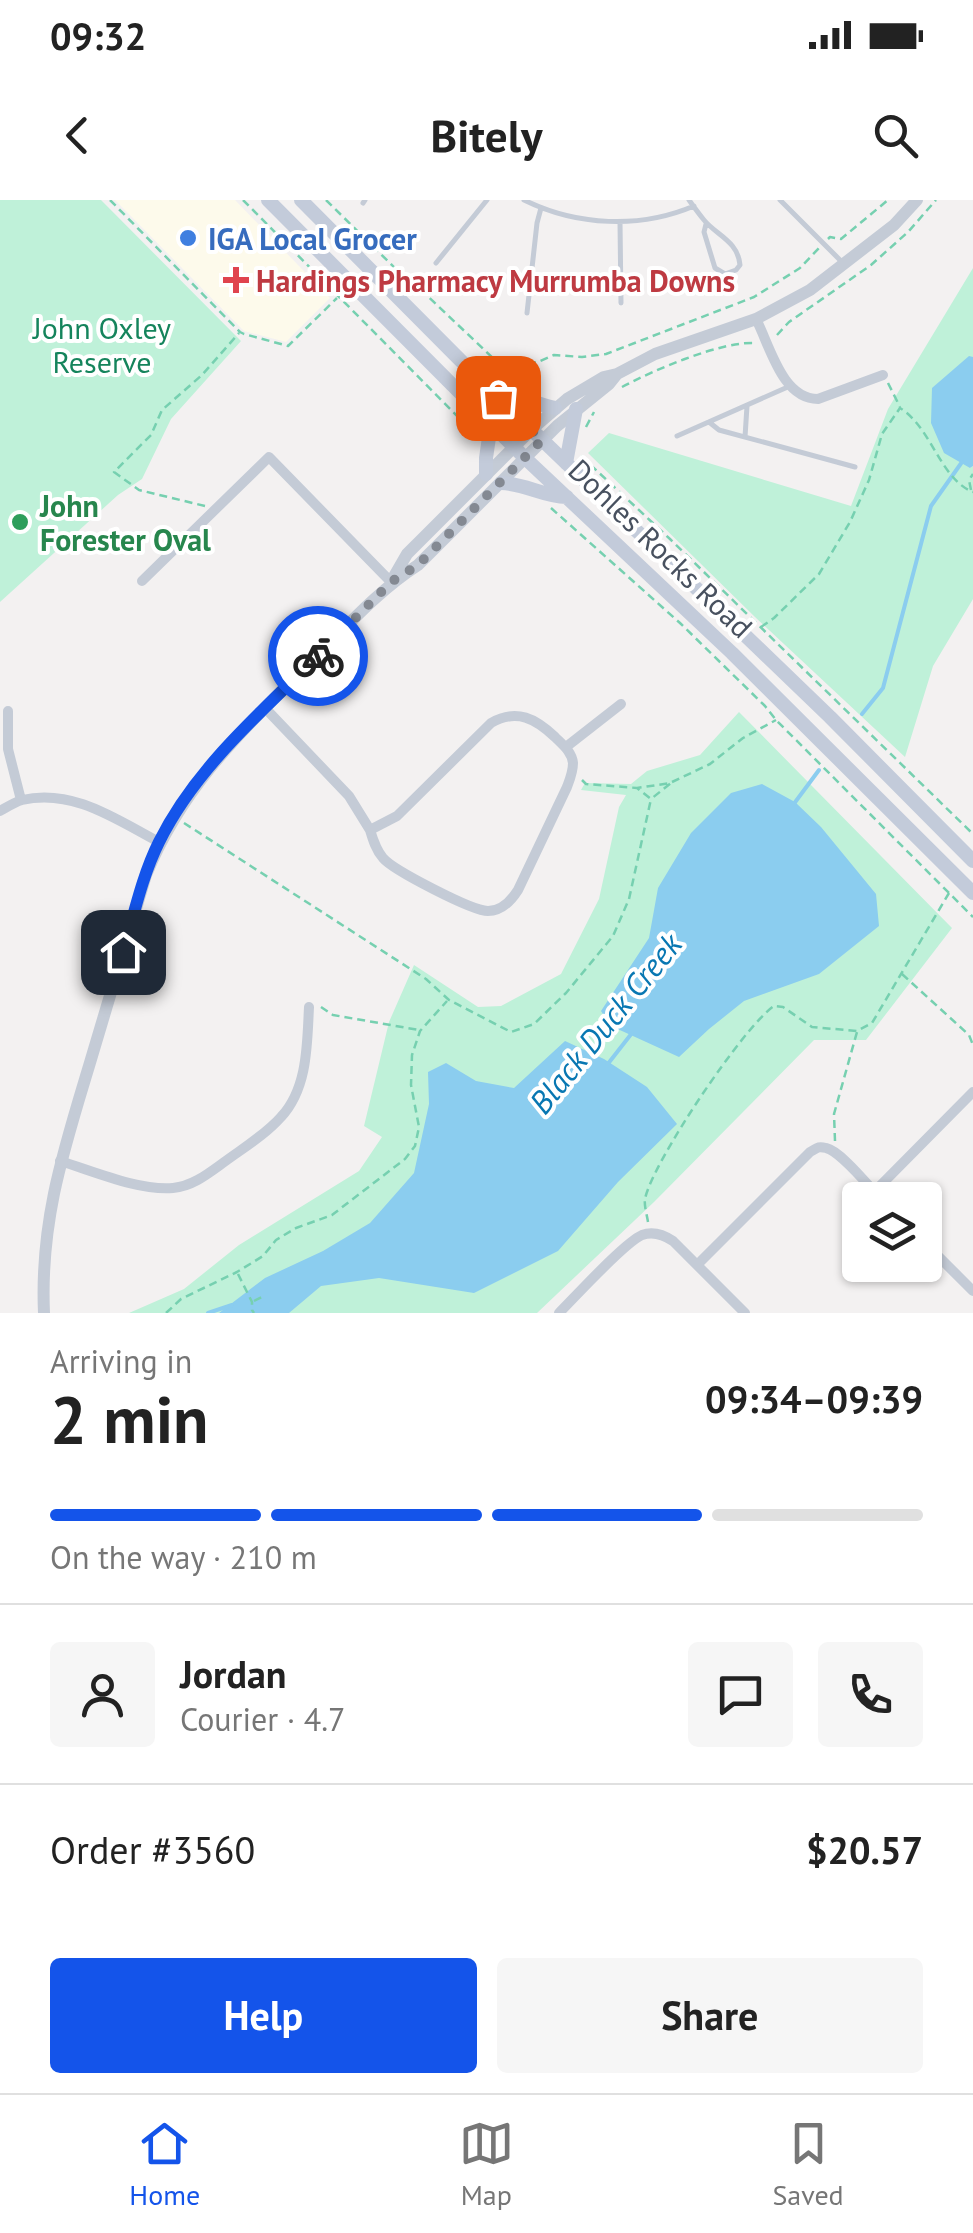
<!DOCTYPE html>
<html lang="en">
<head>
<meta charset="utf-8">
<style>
	body { margin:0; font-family:"PT Sans",sans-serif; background:#f6f6f6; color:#222; height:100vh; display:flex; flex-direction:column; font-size:38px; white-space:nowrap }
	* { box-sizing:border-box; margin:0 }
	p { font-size:32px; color:#767676 }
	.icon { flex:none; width:55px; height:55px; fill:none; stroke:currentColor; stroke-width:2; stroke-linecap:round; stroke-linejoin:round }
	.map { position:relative; height:1113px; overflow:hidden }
	.details { display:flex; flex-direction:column; background:#fff; flex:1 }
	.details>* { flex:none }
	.controls { position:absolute; left:842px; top:982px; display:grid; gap:20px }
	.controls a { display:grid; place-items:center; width:100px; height:100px; border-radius:10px; background:#fff; box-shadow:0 2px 8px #0004; font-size:50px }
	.pin { position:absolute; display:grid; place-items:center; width:85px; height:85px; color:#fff; margin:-42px; border-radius:20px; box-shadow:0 5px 15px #0006 }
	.courier { position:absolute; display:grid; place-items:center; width:100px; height:100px; margin:-50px; border:8px solid #1454ea; border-radius:50%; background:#fff; color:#222; box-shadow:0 2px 12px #0007 }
	.headline em { font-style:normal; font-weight:800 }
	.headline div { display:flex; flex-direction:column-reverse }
	.headline { display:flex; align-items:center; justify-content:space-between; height:170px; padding:0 50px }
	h1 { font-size:65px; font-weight:800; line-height:75px }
	.bar { display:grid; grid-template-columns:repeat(4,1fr); gap:15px 10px; align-content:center; height:120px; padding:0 50px }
	.bar i { height:12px; border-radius:8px; background:#e0e0e0 }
	.bar .on { background:#1454ea }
	.bar p { grid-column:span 4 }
	.line { display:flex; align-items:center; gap:25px; padding:0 50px; border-top:2px solid #e0e0e0 }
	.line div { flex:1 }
	.round { display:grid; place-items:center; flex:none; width:105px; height:105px; border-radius:10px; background:#f6f6f6 }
	.primary-button { display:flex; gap:20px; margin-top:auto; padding:20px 50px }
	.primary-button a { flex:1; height:115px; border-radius:10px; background:#1454ea; color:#fff; font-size:40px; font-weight:800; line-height:115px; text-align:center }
	.primary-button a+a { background:#f6f6f6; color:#222 }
	.status { display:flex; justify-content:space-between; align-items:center; height:70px; padding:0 50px; background:#fff; direction:ltr }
	.status svg { height:28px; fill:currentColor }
	header { display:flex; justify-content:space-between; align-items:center; height:130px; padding:0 50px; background:#fff; font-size:45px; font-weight:800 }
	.tabs { display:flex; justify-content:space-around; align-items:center; height:140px; border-top:2px solid #e0e0e0; background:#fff; font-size:28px; color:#767676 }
	.tabs a { display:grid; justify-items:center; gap:5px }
	.tabs .on { color:#1454ea }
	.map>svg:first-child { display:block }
	.commercial { fill:#fdfaeb }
	.green { fill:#bff1d9 }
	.water { fill:#8bcdef }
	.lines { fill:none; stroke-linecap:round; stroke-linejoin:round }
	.stream { stroke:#8bcdef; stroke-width:4 }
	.path { stroke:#76d0b0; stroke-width:2.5; stroke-dasharray:8 5; stroke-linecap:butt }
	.service { stroke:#c4cbd6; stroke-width:5 }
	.minor { stroke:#c4cbd6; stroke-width:10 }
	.tertiary { stroke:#c4cbd6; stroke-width:12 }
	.secondary { stroke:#c3cbda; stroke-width:14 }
	.done { stroke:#848992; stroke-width:10; stroke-dasharray:0 18 }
	.route { stroke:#1454ea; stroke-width:12 }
	.shop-dot { fill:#3f7fe0; stroke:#fff; stroke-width:4 }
	.health-dot { fill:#e0444e; stroke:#fff; stroke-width:4 }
	.leisure-dot { fill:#2e9e5b; stroke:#fff; stroke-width:4 }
	.labels { text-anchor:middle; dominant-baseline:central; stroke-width:8; stroke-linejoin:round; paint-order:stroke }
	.shop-label { font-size:30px; font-weight:bold; fill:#366cbe; stroke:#fff; text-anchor:start }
	.health-label { font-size:30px; font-weight:bold; fill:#be3a42; stroke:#fff; text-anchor:start }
	.park-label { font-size:30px; fill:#15845c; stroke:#fff }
	.leisure-label { font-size:30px; font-weight:bold; fill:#27864d; stroke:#fff; text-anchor:start }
	.street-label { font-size:30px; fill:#48515f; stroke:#fff }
	.water-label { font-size:32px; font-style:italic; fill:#0877b2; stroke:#fff }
</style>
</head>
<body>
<div class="status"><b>09:32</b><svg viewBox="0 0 49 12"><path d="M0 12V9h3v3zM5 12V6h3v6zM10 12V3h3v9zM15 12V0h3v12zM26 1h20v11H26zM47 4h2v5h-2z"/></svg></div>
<header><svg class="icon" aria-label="back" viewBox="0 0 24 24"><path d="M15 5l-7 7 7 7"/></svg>Bitely<svg class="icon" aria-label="search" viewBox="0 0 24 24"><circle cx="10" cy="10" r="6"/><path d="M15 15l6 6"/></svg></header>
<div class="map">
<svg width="973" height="1113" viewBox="0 0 973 1113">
	<rect width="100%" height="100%" fill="#f3f1f1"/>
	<!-- commercial -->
	<path class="commercial" d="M115,0H235L330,98L286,142L244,131Z"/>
	<!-- green -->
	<path class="green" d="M0,0H101L241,141L171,219L142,279L118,295L0,402Z
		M973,68V157H969L970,268L973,266V399L933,466L905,557L755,417L588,253L609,233L851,306L888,209Z
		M739,512L952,728L866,840H814L654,1002L537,1113H129L184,1089L239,1045L359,971L382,937L364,926L389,822L414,765L478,807L501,806L561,774L599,699L619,607L626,595L581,590L585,583L631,584L647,571L700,555Z"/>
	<!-- water -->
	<path class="water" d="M969,156L973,157V266L970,268L944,253L931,223L932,188Z
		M762,584L795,602L821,627L876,694L879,726L819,774L744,801L709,829L679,857L611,826L601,811L649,738L658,688L691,633L731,593Z
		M565,841L604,859L647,887L677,924L618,982L558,1051L474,1093L379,1078L321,1086L289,1113H219L265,1078L323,1051L370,1023L414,973L429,904L428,872L446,863L476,881L514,888Z"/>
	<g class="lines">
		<!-- stream -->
		<path class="stream" d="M862,514L883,488L931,306L962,262
			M793,605L819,570
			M607,865L632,833
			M208,1113L232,1105"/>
		<!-- path -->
		<path class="path" d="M110,0L240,132L244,134L288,146L337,98
			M243,0L476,235
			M326,0L403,76L419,88L513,177
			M828,39L830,37L841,39L888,0
			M777,135L789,122L871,65L908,32L936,0
			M502,166L538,162L554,155L582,157L606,154L754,97L800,68L819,48
			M888,183L900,207
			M622,187C654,170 721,141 756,143
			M586,227L594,212
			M581,256L670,339L973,634
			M971,290L969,280L973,274
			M205,306L139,290L114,272L151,235L162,210L202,175L239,133
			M551,308L680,423L765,506L776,520L973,717
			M761,427L774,418L819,374L850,322L869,280L882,234L900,208C932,228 940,279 973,292
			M582,580L586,584L637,588L651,599L671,583L637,588
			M672,582L710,564L743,538L776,520
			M184,623L426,779L449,800L511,832L534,824L566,793L613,736L629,699L651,599
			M902,774L969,835L973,845
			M321,807L333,815L419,830
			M835,941L834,914L857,832
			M648,1022C647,1015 644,1006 645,999C652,963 744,826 774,806L783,807L812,827L857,831L872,823L949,693
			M238,1074L252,1102V1110L254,1113
			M254,1101L264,1096
			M166,1113L181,1099L237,1072L263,1056L276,1040L296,1028L332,1015L405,959L415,946L419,927L411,885L412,855L420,831L447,801"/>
		<!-- service -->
		<path class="service" d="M524,0C577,26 640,29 694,6
			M689,0C694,7 699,14 704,20C716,35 738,41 740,65L736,70L725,74L715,68L704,32L706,24
			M780,0L842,62
			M363,3L365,0
			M620,22L621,103
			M436,63L487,0
			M527,113L537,23L541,8
			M709,222L719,230L855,267
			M677,236L790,186
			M745,237L747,206"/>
		<!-- minor -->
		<path class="minor" d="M756,119C770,146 782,199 818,199L883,175
			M142,381L269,257L391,382
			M265,508L349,596L370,630L397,616L491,523C517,508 536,519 555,537C563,545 572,552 573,563C573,572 570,579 567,587L518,690C511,701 502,711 488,711C472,711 393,670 383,658C376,650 373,640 370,630
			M8,511V549L21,600
			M566,547L621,504
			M0,611C7,607 15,602 22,600C73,588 117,620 159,642
			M60,961C93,971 139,991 173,988C194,986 210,972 227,960C245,947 266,934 281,917C308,888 307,844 309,807
			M874,992L973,892
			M925,1043L973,1091
			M698,1064L810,952C817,948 818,946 826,948C841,951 870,988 882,1000
			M559,1113C576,1096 624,1043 642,1035C653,1031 664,1035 673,1041L745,1113"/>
		<!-- tertiary -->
		<path class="tertiary" d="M392,380L407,354L531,230L567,199L604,177L617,174L655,154L756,119L810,90L894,25L917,0
			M44,1113C40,1022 63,952 89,866C108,802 127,739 146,675C184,582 246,527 315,458C348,425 379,390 418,365L557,226L609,184L617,174"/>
		<!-- secondary -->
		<path class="secondary" d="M268,0L525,258L732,453L973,693
			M301,0L479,179L830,517L973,661
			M484,181C509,188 530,204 555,208
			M566,263L576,209
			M486,274V258L491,224
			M501,283C527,284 541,296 567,297"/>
	</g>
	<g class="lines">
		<!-- done -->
		<path class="done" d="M318,456L391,382L418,365L542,240L498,198"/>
		<!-- route -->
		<path class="route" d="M123,752C134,715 142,676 159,642C195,569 260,513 318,456"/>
	</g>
	<!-- markers -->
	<circle class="shop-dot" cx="188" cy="38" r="10"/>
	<path class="health-dot" d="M231 65h10v10h10v10h-10v10h-10v-10h-10v-10h10z"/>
	<circle class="leisure-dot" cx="20" cy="322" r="10"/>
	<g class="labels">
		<!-- shop labels -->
		<g class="shop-label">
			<text x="208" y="38">IGA Local Grocer</text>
		</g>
		<!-- health labels -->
		<g class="health-label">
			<text x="256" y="80">Hardings Pharmacy Murrumba Downs</text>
		</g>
		<!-- park labels -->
		<g class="park-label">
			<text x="102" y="127">John Oxley<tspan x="102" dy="34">Reserve</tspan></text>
		</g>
		<!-- leisure labels -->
		<g class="leisure-label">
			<text x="40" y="305">John<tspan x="40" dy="34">Forester Oval</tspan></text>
		</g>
		<!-- street labels -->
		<g class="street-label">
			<text transform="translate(661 348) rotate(44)">Dohles Rocks Road</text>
		</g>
		<!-- water labels -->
		<g class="water-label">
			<text transform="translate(605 823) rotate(-51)">Black Duck Creek</text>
		</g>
	</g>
</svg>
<div class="controls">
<a><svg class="icon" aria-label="layers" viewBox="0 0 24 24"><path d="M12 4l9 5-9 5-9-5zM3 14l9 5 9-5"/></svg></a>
</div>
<div class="pin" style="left:498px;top:198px;background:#ea580c"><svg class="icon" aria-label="bag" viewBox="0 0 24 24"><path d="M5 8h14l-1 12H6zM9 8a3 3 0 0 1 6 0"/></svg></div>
<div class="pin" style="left:123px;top:752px;background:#1f2937"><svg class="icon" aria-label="home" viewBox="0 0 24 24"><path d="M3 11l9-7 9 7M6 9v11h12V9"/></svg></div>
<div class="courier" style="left:318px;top:456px"><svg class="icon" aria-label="bike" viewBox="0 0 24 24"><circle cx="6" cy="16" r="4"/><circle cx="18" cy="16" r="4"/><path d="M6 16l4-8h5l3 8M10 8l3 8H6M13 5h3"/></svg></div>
</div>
<section class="details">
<div class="headline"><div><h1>2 min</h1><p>Arriving in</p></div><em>09:34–09:39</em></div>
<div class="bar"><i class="on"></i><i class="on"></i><i class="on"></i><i></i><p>On the way · 210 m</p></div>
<div class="line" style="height:180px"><a class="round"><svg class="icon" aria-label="person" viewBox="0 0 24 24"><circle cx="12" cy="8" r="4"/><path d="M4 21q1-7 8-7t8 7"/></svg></a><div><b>Jordan</b><p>Courier · 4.7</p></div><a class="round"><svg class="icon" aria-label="chat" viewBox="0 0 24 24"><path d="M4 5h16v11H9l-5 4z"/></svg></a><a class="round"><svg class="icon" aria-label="phone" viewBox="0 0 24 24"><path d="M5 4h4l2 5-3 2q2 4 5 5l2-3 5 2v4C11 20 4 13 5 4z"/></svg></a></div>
<div class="line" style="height:130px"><div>Order #3560</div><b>$20.57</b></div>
<div class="primary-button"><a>Help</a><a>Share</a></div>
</section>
<nav class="tabs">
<a class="on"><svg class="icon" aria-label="home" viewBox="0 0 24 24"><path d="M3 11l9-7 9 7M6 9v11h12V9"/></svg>Home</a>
<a><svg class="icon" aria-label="map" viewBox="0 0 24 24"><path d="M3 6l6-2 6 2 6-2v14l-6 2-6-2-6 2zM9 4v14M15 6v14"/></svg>Map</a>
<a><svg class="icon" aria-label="saved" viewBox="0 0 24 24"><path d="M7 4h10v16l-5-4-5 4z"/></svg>Saved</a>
</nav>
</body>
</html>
